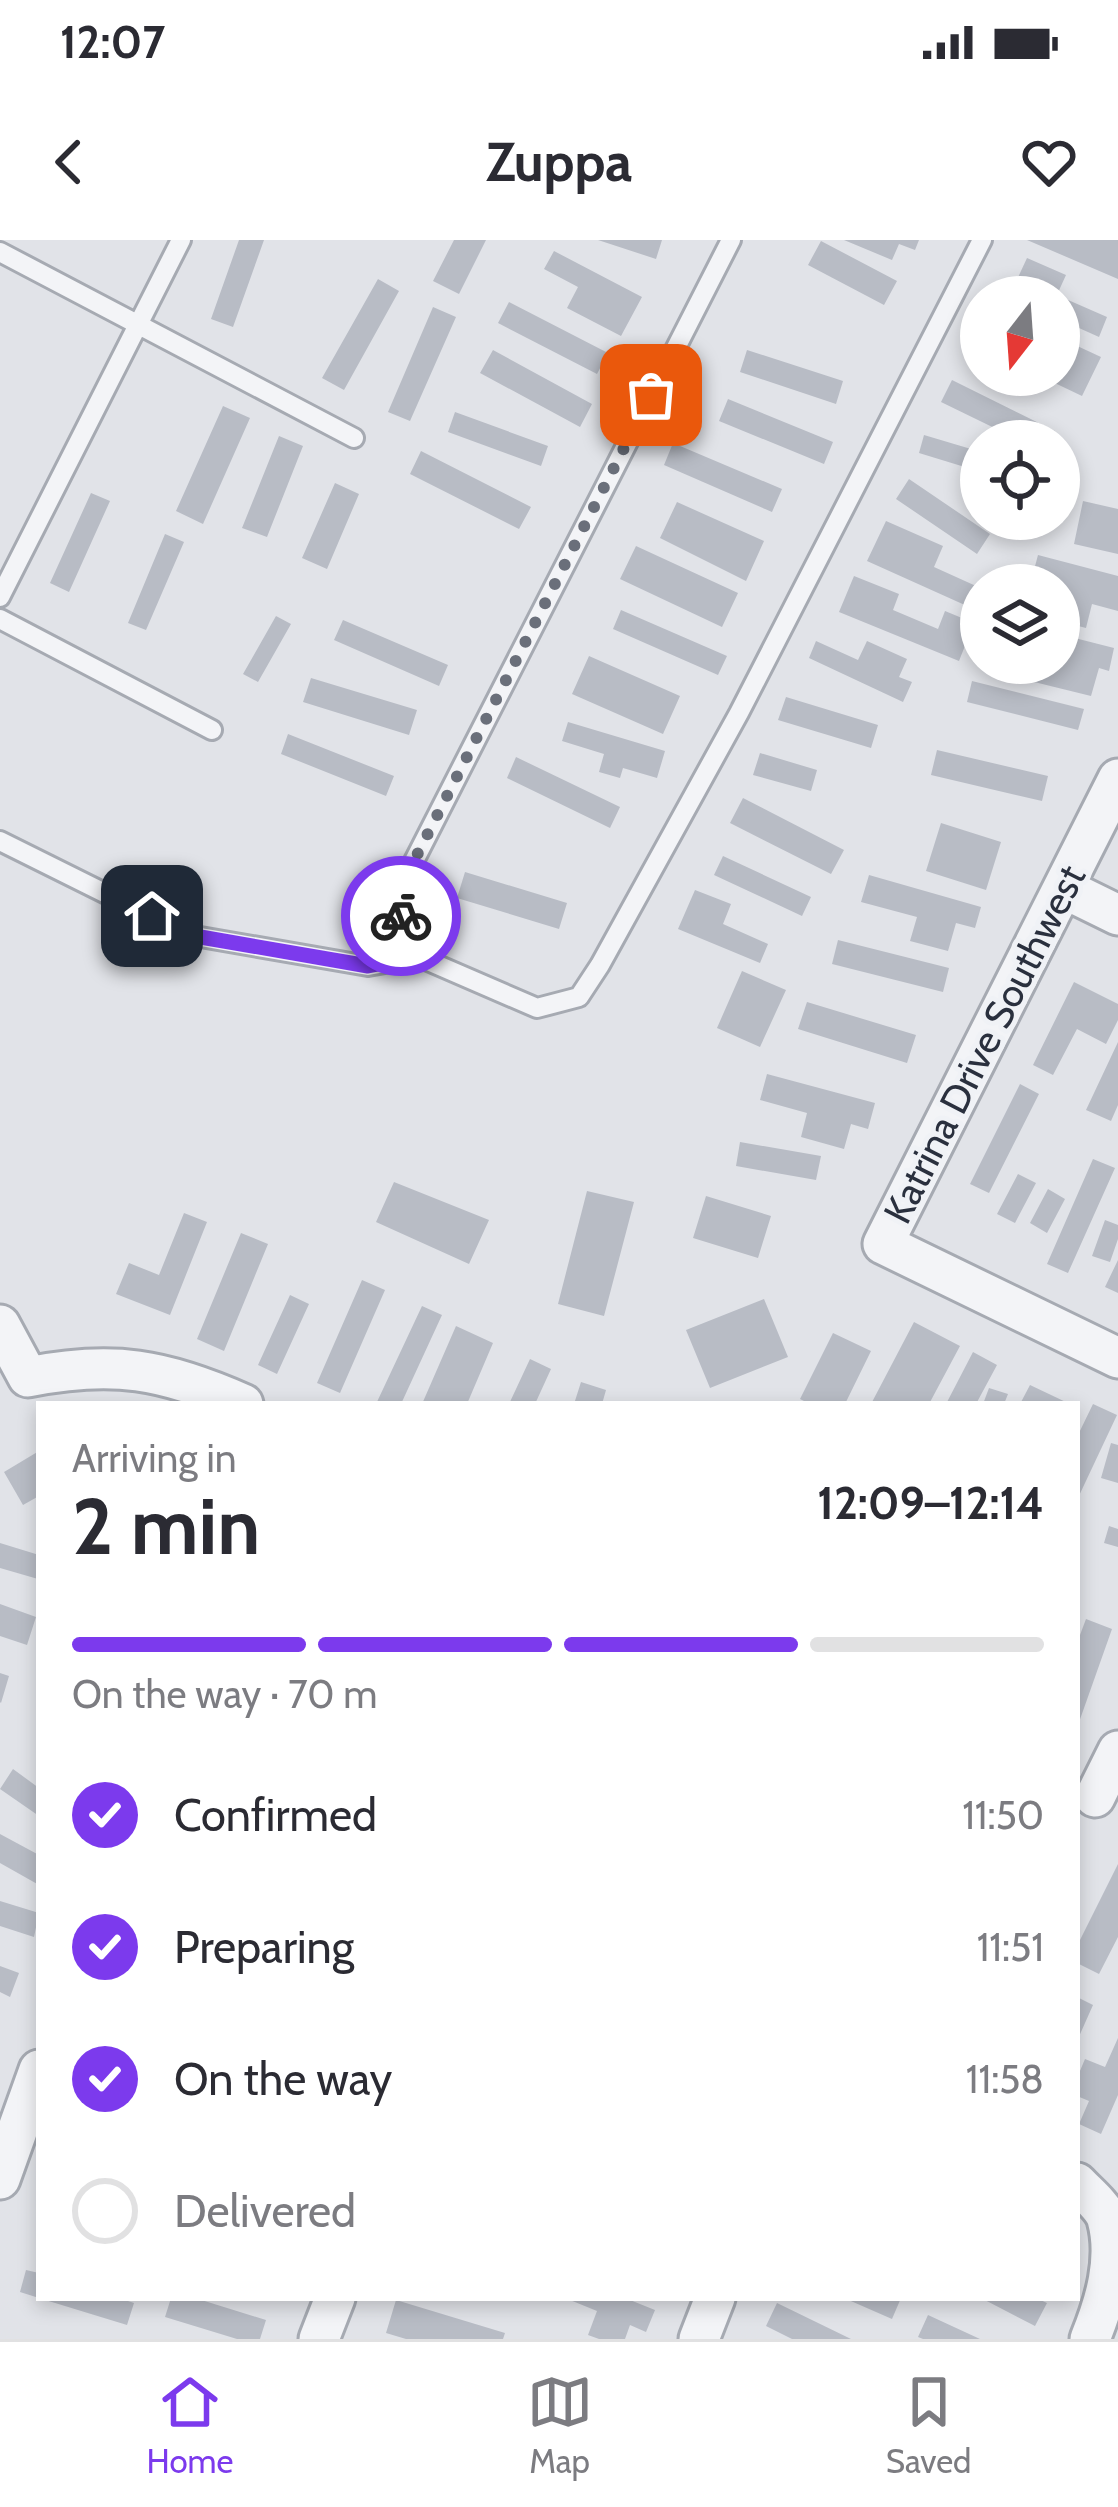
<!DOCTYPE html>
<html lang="en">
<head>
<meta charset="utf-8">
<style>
	body { margin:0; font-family:Cabin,sans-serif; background:#f7f7f7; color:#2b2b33; height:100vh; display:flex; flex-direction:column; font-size:45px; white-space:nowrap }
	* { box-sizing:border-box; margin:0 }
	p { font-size:39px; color:#7c7c81 }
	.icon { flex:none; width:66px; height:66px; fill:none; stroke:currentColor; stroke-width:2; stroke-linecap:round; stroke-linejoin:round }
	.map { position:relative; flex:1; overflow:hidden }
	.drawer { position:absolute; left:36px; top:1161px; width:1044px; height:900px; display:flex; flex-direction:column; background:#fff; border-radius:0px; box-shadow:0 6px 18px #0003 }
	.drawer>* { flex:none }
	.needle { width:78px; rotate:197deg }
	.tools { position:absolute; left:960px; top:36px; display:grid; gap:24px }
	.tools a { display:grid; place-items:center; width:120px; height:120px; border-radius:50%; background:#fff; box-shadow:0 6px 18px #0003; font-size:60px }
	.pin { position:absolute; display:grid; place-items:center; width:102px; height:102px; color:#fff; margin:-51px; border-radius:24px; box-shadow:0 6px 18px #0006 }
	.courier { position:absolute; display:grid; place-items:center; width:120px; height:120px; margin:-60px; border:9px solid #7c3aed; border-radius:50%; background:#fff; color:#222; box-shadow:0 3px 15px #0007 }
	.headline em { font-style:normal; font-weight:800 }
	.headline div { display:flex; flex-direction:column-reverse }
	.headline { display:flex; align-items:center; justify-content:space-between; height:204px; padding:0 36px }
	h1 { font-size:78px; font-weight:800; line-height:90px }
	.bar { display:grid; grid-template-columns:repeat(4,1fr); gap:18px 12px; align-content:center; height:144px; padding:0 36px }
	.bar i { height:15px; border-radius:9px; background:#e1e1e2 }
	.bar .current { background:#7c3aed }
	.bar p { grid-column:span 4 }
	ol { padding:0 36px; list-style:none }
	li { display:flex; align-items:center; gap:36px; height:132px }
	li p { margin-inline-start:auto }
	li .icon { padding:12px; border-radius:50%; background:#7c3aed; color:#fff; stroke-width:4 }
	li:last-child { color:#7c7c81 }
	li i { width:66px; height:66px; border:6px solid #e1e1e2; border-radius:50% }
	.status { display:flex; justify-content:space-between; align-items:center; height:84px; padding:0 60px; background:#fff; direction:ltr }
	.status svg { height:33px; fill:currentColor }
	header { display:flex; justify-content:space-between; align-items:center; height:156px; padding:0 36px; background:#fff; font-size:54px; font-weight:800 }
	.tabs { display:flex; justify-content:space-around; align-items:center; height:168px; border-top:3px solid #e1e1e2; background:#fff; font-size:33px; color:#7c7c81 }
	.tabs a { display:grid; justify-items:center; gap:6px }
	.tabs .current { color:#7c3aed }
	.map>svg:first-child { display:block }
	.building { fill:#b8bcc5 }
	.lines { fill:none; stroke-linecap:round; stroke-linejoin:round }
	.lane-casing { stroke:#a6aab2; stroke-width:24 }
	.street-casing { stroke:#a6aab2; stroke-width:45 }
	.lane { stroke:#f3f4f7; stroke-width:18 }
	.street { stroke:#f3f4f7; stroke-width:39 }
	.done { stroke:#6a6f7a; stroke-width:12; stroke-dasharray:0 21.6 }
	.route { stroke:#7c3aed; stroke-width:15 }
	.labels { text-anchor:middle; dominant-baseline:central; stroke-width:10; stroke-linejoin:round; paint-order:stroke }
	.street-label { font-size:39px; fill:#2a303e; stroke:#f0f2f6 }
</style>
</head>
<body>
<div class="status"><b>12:07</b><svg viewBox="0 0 49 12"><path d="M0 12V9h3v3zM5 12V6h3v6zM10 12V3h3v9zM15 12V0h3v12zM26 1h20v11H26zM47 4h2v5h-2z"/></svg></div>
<header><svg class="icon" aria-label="back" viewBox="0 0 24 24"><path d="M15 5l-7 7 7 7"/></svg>Zuppa<svg class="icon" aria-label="heart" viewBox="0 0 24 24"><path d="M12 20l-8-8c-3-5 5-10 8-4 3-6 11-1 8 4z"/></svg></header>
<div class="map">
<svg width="1118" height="2099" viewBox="0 0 1118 2099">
	<rect width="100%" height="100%" fill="#e1e3e8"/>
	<!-- building -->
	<path class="building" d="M239,0H264L233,87L211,79Z
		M454,0H486L459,54L433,41Z
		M598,0H662L656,19Z
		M844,0H919L915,10L899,4L892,20Z
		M1027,0H1118V39Z
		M821,1L897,41L884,65L808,25Z
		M554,11L642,57L621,96L567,68L578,47L544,29Z
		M1027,18L1066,35L1056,57H1009Z
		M378,39L399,51L344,150L322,138Z
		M1059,56L1107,77L1099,97L1059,79Z
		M509,62L608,113L597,134L498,83Z
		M433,67L456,77L410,181L388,172Z
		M1073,104L1101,117L1082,156L1038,135H1059V119L1065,122Z
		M493,110L592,164L580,187L480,133Z
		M747,110L843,141L836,164L740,132Z
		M952,140L1055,191L1051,201H1021L941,162Z
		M728,159L833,202L824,224L719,181Z
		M223,166L250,178L203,284L176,271Z
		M455,172L548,206L541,226L448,192Z
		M924,195L981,212V232L919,213Z
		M279,196L303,206L267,297L242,288Z
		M673,203L782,249L772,272L664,225Z
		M421,211L531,267L519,289L410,234Z
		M909,239L990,294L977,314L896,259Z
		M335,243L359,254L327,329L302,318Z
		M91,253L110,261L69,352L50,343Z
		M1083,261L1118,269V314L1074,304Z
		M677,262L764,301L746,341L660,298Z
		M886,281L943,306L934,327L976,346L967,366L867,321Z
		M165,294L184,302L146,390L128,383Z
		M636,306L738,353L722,387L620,339Z
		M1038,315L1118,336V371L1092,364L1086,388L1059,381V345H1030Z
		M854,336L899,354L893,370L938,389L945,371L974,383L959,421L839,372Z
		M621,370L727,416L718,435L613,389Z
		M276,376L291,384L258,442L243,434Z
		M343,380L448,425L439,446L334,400Z
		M1059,394L1114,408L1109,431L1099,428L1091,456L1022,439L1026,423H1059Z
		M816,401L858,420L867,401L907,419L899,437L912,442L903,462L809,418Z
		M589,416L680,456L663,494L572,454Z
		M311,438L417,470L409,495L303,462Z
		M972,441L1084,469L1078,490L967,462Z
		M786,457L878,485L871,508L778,480Z
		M568,482L665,511L657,538L623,528L620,538L599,532L604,514L562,501Z
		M288,494L394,536L386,556L281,514Z
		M937,510L1048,536L1042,561L931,535Z
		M760,513L817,530L811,551L753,535Z
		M516,517L620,567L610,588L507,538Z
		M743,558L844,610L831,634L730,583Z
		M941,583L1001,602L986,650L926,631Z
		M723,616L811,657L802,676L714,635Z
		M465,632L567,663L559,689L457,658Z
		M869,635L981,667L975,688L956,683L948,711L910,701L917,677L861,662Z
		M695,650L731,664L723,684L768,704L760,723L678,689Z
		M838,700L949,728L943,752L832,724Z
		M742,731L786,750L760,807L717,788Z
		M1074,742L1118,764V780L1106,804L1077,789L1053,835L1033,825Z
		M807,762L916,795L907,823L798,789Z
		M1118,802V865L1111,881L1086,870Z
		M767,834L875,863L868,889L851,884L844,909L801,897L807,873L760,860Z
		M1020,844L1039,854L989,953L970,944Z
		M740,902L821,916L816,940L736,926Z
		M1093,919L1115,928L1068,1033L1047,1024Z
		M1018,934L1036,943L1015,983L997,974Z
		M394,942L489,980L469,1024L376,982Z
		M1048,949L1065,959L1047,993L1030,983Z
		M587,951L634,962L604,1076L558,1064Z
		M706,956L771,976L758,1018L693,998Z
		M184,973L207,982L170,1075L116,1054L129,1023L159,1035Z
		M1105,980L1118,985V999L1110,1022L1092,1016Z
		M241,993L268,1004L224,1111L197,1099Z
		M1118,1020V1053L1105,1047Z
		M362,1040L385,1050L340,1153L317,1143Z
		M290,1055L309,1064L277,1134L258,1125Z
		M764,1059L788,1117L710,1148L686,1090Z
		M422,1066L442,1075L401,1164H376Z
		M914,1082L960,1106L929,1164H871Z
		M456,1086L493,1103L467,1164H422Z
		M833,1093L871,1111L845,1164H810L800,1159Z
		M973,1112L997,1125L976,1164H946Z
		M530,1119L551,1129L535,1164H509Z
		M581,1142L606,1150L602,1164H574Z
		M1030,1145L1070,1164H1020Z
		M989,1148L1008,1154L1004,1164H983Z
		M1093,1164L1117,1175L1077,1260V1197Z
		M1111,1203L1118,1205V1243L1101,1238Z
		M39,1211V1256L23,1265L4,1232Z
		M1109,1286L1118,1289V1307L1104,1303Z
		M0,1303L39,1315L38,1339L0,1328Z
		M0,1364L36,1377L27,1405L0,1396Z
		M1086,1379L1112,1389L1078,1485L1077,1403Z
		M0,1433L9,1436L1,1463L0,1462Z
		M13,1529L39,1548V1576L0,1549Z
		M0,1594L39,1615V1645L0,1623Z
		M1118,1624V1697L1099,1734L1077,1723V1706Z
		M0,1661L39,1673L34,1697L0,1686Z
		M0,1726L19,1733L10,1757L0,1752Z
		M1077,1757L1093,1765L1077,1801Z
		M1118,1798V1855L1101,1894L1079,1884L1089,1861L1077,1856V1838L1085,1819L1105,1827Z
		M26,2030L39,2033V2058L20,2052Z
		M119,2058L134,2063L127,2085L42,2059Z
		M171,2058H195L266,2080L260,2099H237L165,2077Z
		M565,2058H625L655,2070L646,2092L630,2085L625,2099H599L588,2095L597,2071Z
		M844,2058H901L892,2079Z
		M981,2058H1036L1047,2063L1035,2086Z
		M396,2060L505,2093L503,2099H406L386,2093Z
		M777,2063L851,2099H792L766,2086Z
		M928,2075L980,2099H923L918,2097Z"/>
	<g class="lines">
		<!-- lane casing -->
		<g class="lane-casing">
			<path id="lane" d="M731,0L414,621L401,675L419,717L537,768L579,757L600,725L739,473L982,0
				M0,12L354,198
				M0,357L181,0
				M0,379L212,490
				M0,601L189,695L368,726L419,717"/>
		</g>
		<!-- street casing -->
		<g class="street-casing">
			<path id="street" d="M1118,539L883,1004L1118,1118
				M1063,648L1118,675
				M0,1085L28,1137C113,1120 164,1129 243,1164
				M1095,1557L1118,1511
				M0,1939L39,1830
				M1077,1943C1086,1953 1103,1966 1107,1979C1118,2019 1105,2062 1090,2099
				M319,2099L335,2058
				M699,2099L715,2058"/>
		</g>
		<!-- lane -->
		<use href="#lane" class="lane"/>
		<!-- street -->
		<use href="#street" class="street"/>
	</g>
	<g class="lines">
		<!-- done -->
		<path class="done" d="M401,676L414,621L651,155"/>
		<!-- route -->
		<path class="route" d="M152,676L189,695L368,726L418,716L401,676"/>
	</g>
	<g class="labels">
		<!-- street labels -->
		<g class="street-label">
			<text transform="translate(984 804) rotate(-63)">Katrina Drive Southwest</text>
		</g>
	</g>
</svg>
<div class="tools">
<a><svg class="needle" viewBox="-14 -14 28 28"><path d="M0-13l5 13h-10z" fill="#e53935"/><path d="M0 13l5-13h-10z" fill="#7c7c81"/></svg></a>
<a><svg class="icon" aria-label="locate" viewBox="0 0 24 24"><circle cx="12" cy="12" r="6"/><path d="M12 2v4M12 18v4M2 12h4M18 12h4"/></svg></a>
<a><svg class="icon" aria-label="layers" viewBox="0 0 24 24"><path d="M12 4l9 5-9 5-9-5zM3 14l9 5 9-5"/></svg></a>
</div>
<div class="pin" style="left:651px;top:155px;background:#ea580c"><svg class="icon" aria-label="bag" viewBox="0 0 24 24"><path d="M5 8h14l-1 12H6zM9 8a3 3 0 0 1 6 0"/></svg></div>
<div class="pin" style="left:152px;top:676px;background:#1f2937"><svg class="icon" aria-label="home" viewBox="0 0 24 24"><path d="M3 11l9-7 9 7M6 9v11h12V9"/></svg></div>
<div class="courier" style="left:401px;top:676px"><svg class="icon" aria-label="bike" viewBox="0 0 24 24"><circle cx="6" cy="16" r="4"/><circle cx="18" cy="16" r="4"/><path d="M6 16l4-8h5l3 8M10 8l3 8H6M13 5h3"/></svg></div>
<section class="drawer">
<div class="headline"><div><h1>2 min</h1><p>Arriving in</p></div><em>12:09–12:14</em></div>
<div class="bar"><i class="current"></i><i class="current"></i><i class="current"></i><i></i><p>On the way · 70 m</p></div>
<ol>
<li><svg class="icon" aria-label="check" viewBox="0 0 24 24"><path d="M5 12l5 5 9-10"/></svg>Confirmed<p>11:50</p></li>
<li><svg class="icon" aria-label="check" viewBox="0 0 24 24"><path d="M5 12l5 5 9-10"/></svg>Preparing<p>11:51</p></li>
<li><svg class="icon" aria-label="check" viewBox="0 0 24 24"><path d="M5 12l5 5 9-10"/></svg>On the way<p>11:58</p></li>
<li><i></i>Delivered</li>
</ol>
</section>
</div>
<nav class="tabs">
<a class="current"><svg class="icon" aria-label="home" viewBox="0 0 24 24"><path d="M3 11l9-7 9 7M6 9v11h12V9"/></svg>Home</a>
<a><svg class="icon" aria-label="map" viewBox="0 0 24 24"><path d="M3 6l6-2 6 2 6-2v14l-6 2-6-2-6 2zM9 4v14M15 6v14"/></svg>Map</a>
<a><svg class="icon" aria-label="saved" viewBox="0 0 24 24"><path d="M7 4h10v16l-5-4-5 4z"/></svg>Saved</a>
</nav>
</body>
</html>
